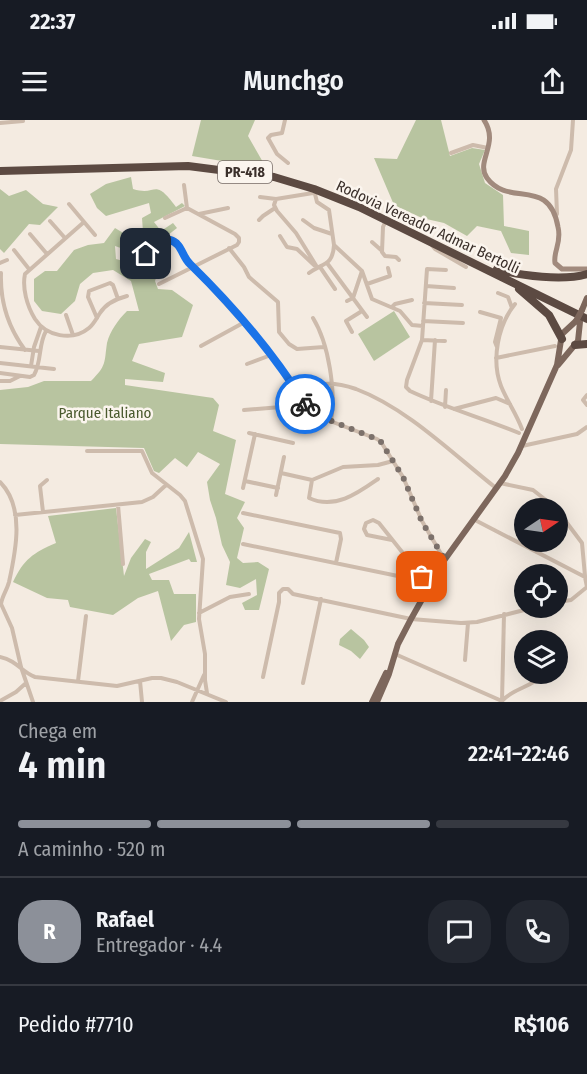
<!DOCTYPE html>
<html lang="pt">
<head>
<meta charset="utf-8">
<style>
	body { margin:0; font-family:"Fira Sans Condensed",sans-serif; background:#242831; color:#f1f3f6; height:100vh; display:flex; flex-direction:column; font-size:22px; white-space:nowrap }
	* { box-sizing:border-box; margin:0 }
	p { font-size:20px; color:#9ea1a6 }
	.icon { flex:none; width:33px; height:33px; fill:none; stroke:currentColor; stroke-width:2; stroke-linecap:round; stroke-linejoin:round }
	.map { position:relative; height:582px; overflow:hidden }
	.drawer { display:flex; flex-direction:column; background:#171b24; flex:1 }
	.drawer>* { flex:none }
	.needle { width:39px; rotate:77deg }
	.controls { position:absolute; left:514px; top:378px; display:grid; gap:12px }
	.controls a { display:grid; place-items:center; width:54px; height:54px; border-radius:50%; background:#171b24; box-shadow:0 6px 24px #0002; font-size:30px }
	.pin { position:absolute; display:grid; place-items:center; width:51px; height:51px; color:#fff; margin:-26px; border-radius:12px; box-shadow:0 3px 9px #0006 }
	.courier { position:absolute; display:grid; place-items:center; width:60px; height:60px; margin:-30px; border:4px solid #1a73e8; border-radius:50%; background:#fff; color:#222; box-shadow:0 2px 8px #0007 }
	.headline em { font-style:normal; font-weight:600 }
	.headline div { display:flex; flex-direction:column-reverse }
	.headline { display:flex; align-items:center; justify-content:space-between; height:102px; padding:0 18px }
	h1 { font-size:39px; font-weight:600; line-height:45px }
	.bar { display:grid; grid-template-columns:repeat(4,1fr); gap:9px 6px; align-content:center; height:72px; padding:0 18px }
	.bar i { height:8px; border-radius:4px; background:#363941 }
	.bar .active { background:#8c9099 }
	.bar p { grid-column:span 4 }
	.line { display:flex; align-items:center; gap:15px; padding:0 18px; border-top:2px solid #363941 }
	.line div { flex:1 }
	.round { display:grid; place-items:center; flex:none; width:63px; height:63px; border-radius:24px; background:#242831 }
	.status { display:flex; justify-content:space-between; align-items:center; height:42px; padding:0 30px; background:#171b24; direction:ltr }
	.status svg { height:16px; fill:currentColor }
	header { display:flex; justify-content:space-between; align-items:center; height:78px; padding:0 18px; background:#171b24; font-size:27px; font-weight:600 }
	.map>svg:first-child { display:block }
	.green { fill:#b8c4a0 }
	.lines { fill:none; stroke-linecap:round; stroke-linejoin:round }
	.street { stroke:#cdbbac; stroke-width:4 }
	.secondary { stroke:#a18a7d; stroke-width:5 }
	.primary { stroke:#7d675c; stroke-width:6 }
	.highway { stroke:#5c4a42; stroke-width:8 }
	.primary-bridge { stroke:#7d675c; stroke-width:6 }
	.done { stroke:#7c716b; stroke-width:6; stroke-dasharray:0 10.8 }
	.route { stroke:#1a73e8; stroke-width:8 }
	.labels { text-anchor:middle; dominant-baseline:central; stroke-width:5; stroke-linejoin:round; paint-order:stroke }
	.shield { fill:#fbf5ee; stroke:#756b66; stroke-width:1.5 }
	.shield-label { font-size:14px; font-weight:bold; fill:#3b302b }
	.street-label { font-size:15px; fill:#3b302b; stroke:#fbf5ee }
	.park-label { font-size:15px; fill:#4a5a2e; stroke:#fbf5ee }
</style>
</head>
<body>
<div class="status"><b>22:37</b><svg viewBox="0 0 49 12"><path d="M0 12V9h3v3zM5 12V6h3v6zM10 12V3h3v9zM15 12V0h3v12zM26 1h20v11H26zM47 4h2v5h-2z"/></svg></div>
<header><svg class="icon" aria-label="menu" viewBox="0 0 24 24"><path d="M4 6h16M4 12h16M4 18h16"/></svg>Munchgo<svg class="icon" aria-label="share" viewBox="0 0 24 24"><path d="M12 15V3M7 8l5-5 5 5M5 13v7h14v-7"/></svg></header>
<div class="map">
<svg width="587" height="582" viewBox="0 0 587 582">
	<rect width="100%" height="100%" fill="#f4ebe1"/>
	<!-- green -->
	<path class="green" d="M201,0H255L248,16L264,44L246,45L192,36Z
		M416,0H441L450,36L472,28L485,30L479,44L485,63L503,75L504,106L529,111V135L511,133L501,111L477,106L467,116L444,103L422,98L394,85L374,38L397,39Z
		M131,57L133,69C158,77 153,56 176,87L182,83L185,86L154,102L161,111L173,103L177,108L163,119L132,132L115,126L116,139L137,145L162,141L155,161L158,169L172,170L193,185L182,217L139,224L132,241L165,253L163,262L125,259V265L213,278L219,285L213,311L236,320L225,374L245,382L237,398L244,408L237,438L243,443L258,442L269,449L259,490H245L242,483L257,475L256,459L240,468L226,465L230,442L222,425L216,398L210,380L207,362L220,344L198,332L187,347L175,338L159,353L154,351L144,328L0,324V270L28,267L44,261H91C107,245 104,243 107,223C110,211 118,200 127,191H139L131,161L113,150L93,153L80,164L75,181L61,194L42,191L34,181V159L45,151H57L74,130L88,125L104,123L115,108L135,120L143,112L142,98L151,93L149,83L106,96L97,88L90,74L106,64Z
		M0,69L9,76L26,70L43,84L58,87L40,105L29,104L4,133L0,129Z
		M394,191L410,217L374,241L358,214Z
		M116,388L124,456L131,438L145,419L151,422L146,432V449L179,428L189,412L197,442H191L189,439L149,454L152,460H169L174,474H196V502L184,505L171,521L158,471L138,478L113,495L70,487L68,480L47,478L13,462C24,439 33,433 56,423L48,396Z
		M351,509L364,520L369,527L360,539L351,531L339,525L340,519Z"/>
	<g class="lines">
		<!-- street -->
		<path class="street" d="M285,0L282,13L271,15L268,18L277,34L288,43
			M0,3L23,1
			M451,33L473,25L488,28
			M314,70L317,82L329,90L334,125L362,151L372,179L400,191L412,205L423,206
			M313,73L276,79L274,85L277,91L296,113L317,147
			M260,77L276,79
			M69,84L95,115
			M199,94L228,88
			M557,94L556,69L571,30L573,0
			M165,98L187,88
			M259,100L263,96L275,88
			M303,100L314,108L332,114
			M386,100L383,107L382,132L385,136L396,137L399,140
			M50,101L65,118
			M84,102L25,154C22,168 27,186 35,199C46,216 72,222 89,208C94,204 96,199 100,193C106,183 116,179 127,176
			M30,114L47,134
			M280,116L287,127L297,129L314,145
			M372,122L381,130
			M430,123L435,129L466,147
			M229,128L244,147L249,157L278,182L279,212L289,224L297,229L324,227
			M14,130L29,149
			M133,141L170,120L178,124L189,143L268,231L282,248L310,291L325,299L377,319L381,322L403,357L422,401L444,439
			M0,143L7,140
			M327,143L367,197
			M320,147L335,169
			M446,150L427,149L422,220L407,260L406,267L410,271C446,288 483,298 519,313
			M1,153C0,181 8,207 25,230
			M309,153C322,143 333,146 334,125
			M159,164L237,125L239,122V118L235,114L187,88L184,65
			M367,164L390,156L388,148
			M426,166L454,168
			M498,173L508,177L512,188
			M347,181L353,178L362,151
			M424,183L462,185
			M515,184C498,205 491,240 501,266C507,281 516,293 522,309
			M392,187L395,184L412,180
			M480,192L501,198L495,222L497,227
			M66,195L73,215
			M97,198L88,177L89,171L110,163L113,165L118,179
			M313,198C329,224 336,272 331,301
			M423,201L463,203
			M352,212L346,201L362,191
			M422,220L445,221
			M201,226L243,203
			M0,227L39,231
			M496,238L555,226
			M0,243L54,249
			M247,244L271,235
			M31,246L34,227L41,207
			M0,253L30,257L34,255C42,241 38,225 46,211
			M0,261H10L20,256
			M293,263C304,268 313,265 324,264C335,263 347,266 356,269C407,288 454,335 496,368
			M587,275L583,280L587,285
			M431,281L435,220
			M445,287L446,270
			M454,289L496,278L510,284
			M244,290L305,285
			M249,313L293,323
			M522,326L577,314L587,307
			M87,331H142L152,353L180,375L185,381L203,439L199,499L205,534V560L207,573
			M281,353L312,360L343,347L378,345L393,341
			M312,360L309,378C335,390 358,373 378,359
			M245,361L278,368
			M0,362C25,387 16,430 9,462C7,470 2,476 1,484L12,508L21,547L33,582
			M500,363L533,370L556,388
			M243,368L255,314
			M276,375L284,337
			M118,385L123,444
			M558,391L582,423L585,456
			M43,392L40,366L47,360
			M243,393L340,413L341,419L336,443
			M15,395L142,382L153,377L166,365
			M473,399L585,457L587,467
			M392,420L367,415L364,409L366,403L373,400L379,403L422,457V461
			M243,424L422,461L430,464
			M558,482L571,480L587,467
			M199,493L230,477L249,474
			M545,520V517
			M395,534L502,581C513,568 533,567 544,554
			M0,537C18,541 21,552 35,557L117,566L152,558H161L177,562L226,582
			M465,540L468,503
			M263,557L279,482V473L283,469H288L293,474L411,499L461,503L477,502L532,488
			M78,561L86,496
			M140,561L142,582
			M303,563L321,479
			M0,581L16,572L26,563
			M502,581L504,494
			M192,582L204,555"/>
		<!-- secondary -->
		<path class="secondary" d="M484,0C500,24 475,41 487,58C509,88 549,56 558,107C562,123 553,131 555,143L562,149H587"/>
		<!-- primary -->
		<path class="primary" d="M582,190L587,178
			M558,245L578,221L580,202
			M372,582L386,553
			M377,582L389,554L398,524L411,499L443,442L505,356L518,333L557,245L562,214L576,201"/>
		<!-- highway -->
		<path class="highway" d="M0,51L188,46L274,57L314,69L359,87L587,199
			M497,149C520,156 564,161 587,154
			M519,169L549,195L562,219
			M575,225L587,224"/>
		<!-- primary-bridge -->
		<path class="primary-bridge" d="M576,201L582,190"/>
	</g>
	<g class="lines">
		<!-- done -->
		<path class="done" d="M305,284L311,292L319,296L377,319L381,322L403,357L422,402L445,440L430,464L422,461V457"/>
		<!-- route -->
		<path class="route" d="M146,134L170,120C182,123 182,137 190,144C232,185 274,234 305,284"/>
	</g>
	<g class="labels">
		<!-- shield labels -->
		<rect class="shield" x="218" y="41" width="54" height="22" rx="4.5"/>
		<g class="shield-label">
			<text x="245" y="52">PR-418</text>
		</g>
		<!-- street labels -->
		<g class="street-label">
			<text transform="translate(428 107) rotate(25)">Rodovia Vereador Admar Bertolli</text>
		</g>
		<!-- park labels -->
		<g class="park-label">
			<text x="105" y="293">Parque Italiano</text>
		</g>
	</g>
</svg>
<div class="controls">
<a><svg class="needle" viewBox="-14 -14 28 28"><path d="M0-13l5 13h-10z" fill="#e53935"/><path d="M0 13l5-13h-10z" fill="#9ea1a6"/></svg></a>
<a><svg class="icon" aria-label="locate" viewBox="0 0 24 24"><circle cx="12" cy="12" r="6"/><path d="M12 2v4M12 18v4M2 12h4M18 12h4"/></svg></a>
<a><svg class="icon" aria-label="layers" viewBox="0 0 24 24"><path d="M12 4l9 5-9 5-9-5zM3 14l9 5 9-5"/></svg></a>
</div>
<div class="pin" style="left:422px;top:457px;background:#ea580c"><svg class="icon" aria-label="bag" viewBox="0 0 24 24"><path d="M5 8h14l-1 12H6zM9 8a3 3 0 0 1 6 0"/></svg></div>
<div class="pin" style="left:146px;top:134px;background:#1f2937"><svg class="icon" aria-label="home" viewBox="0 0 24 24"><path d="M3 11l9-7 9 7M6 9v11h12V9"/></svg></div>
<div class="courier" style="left:305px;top:284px"><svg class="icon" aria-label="bike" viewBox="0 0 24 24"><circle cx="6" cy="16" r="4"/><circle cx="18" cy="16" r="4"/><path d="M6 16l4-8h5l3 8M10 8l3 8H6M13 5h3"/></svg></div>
</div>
<section class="drawer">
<div class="headline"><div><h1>4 min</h1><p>Chega em</p></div><em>22:41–22:46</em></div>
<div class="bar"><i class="active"></i><i class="active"></i><i class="active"></i><i></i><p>A caminho · 520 m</p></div>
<div class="line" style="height:108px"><b class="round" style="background:#8c9099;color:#fff">R</b><div><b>Rafael</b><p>Entregador · 4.4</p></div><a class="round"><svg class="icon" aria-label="chat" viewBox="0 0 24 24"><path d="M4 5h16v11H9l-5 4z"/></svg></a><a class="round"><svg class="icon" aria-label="phone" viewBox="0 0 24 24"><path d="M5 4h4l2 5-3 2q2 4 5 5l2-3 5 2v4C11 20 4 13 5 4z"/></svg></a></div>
<div class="line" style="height:78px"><div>Pedido #7710</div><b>R$106</b></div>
</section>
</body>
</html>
